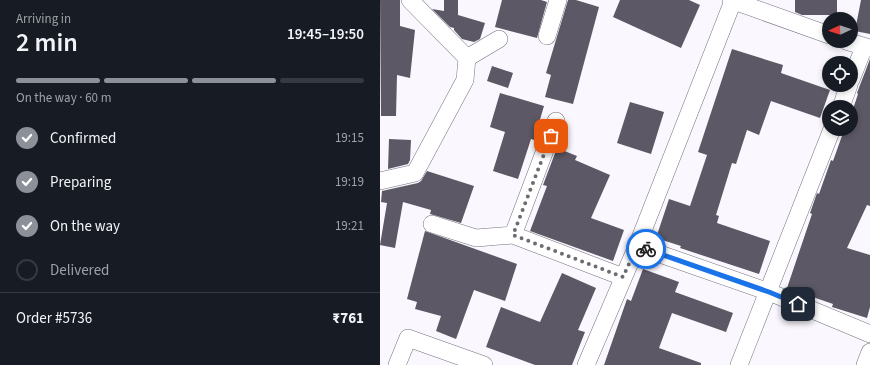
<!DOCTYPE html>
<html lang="en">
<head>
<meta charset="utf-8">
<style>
	body { margin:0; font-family:"Source Sans 3",sans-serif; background:#242831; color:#f1f3f6; height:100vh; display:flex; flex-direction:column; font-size:15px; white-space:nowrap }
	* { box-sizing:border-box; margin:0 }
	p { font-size:13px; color:#9ea1a6 }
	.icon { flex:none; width:22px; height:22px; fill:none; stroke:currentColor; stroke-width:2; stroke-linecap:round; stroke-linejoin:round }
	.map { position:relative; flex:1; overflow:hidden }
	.side { display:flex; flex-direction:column; background:#171b24; width:380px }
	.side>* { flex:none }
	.needle { width:26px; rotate:266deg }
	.controls { position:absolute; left:442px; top:12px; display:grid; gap:8px }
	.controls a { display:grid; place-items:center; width:36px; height:36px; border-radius:50%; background:#171b24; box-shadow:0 2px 6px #0003; font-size:20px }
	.pin { position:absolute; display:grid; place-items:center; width:34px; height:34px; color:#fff; margin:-17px; border-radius:8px; box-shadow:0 2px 6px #0006 }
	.courier { position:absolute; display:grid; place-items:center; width:40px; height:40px; margin:-20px; border:3px solid #1a73e8; border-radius:50%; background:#fff; color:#222; box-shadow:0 1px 5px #0007 }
	.overview em { font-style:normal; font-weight:600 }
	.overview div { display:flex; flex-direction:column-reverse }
	.overview { display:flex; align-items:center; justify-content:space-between; height:68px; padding:0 16px }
	h1 { font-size:26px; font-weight:600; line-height:30px }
	.bar { display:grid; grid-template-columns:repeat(4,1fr); gap:6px 4px; align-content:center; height:48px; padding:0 16px }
	.bar i { height:5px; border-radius:3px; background:#363941 }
	.bar .active { background:#8c9099 }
	.bar p { grid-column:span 4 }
	.line { display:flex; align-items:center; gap:10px; padding:0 16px; border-top:1px solid #363941 }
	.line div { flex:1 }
	ol { padding:0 16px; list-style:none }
	li { display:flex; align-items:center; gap:12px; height:44px }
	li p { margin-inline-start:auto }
	li .icon { padding:4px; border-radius:50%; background:#8c9099; color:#fff; stroke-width:4 }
	li:last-child { color:#9ea1a6 }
	li i { width:22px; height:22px; border:2px solid #363941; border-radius:50% }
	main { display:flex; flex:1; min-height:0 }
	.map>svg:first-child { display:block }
	.building { fill:#5c5865 }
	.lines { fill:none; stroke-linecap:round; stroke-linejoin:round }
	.minor-casing { stroke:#75727f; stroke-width:18 }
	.minor { stroke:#fff; stroke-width:17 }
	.done { stroke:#6e6c72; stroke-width:4; stroke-dasharray:0 7.2 }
	.route { stroke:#1a73e8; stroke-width:5 }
</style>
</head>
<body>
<main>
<section class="side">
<div class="overview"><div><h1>2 min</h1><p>Arriving in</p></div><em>19:45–19:50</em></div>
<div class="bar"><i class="active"></i><i class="active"></i><i class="active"></i><i></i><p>On the way · 60 m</p></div>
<ol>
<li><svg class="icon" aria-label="check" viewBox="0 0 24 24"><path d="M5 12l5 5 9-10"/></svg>Confirmed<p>19:15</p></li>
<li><svg class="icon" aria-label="check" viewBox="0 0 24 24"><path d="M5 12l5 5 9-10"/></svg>Preparing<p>19:19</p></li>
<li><svg class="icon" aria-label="check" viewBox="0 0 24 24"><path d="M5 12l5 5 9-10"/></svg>On the way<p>19:21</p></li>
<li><i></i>Delivered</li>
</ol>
<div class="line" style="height:52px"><div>Order #5736</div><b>₹761</b></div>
</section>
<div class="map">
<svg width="490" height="365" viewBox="0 0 490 365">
	<rect width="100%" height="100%" fill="#faf8fe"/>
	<!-- building -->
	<path class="building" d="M0,0H20V26L35,30L30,78L17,75L16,116H1Z
		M64,0H78V15L105,23L100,39L94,42L82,39L74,30V28L70,27L52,9L64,11Z
		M122,0H161L167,2L157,38L115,27Z
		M188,0H196L219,7L193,104L165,97L171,75L166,73Z
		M240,0H309L320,5L301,48L233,17Z
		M415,0H457V15H422L415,12Z
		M481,0H490V34L475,31Z
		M352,49L403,65L401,73L450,90L440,118L391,101L379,135L367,130L356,164L352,163L336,215L339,216L337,223L390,241L379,274L300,248L301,246L276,238L289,199L310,206L327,155L318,152Z
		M490,59V206L487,205L467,248L490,255V307L487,318L452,307L453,304L407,288L432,214L430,213L437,193L439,194L451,160L453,161L463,133H465L466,129H471V115L478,94L477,93Z
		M112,66L133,73L128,88L107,81Z
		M120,93L164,106L154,140L151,139L138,179L113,171L125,132L110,127Z
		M250,102L284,112L271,154L237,143Z
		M9,139L31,140L30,160L28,164L8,169Z
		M177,148L197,156L195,160L230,175L211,218L244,230L233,261L150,231L167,186L163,185Z
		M47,171L94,186L81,223L50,214L51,210L23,202L15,248L0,245L7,203L1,202L2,191L38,183L41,181Z
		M45,231L137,264L125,301L94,290L76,339L56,331L61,316L35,309L37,302L27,299Z
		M263,269L299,282L295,292L353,313L346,332L292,313L279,348L321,363V365H224L247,299L251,301Z
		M182,273L216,288L198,330L205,332L192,365H155L106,347L121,307L160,322Z"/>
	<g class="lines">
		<!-- minor casing -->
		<g class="minor-casing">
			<path id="minor" d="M351,0L449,35
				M167,36L178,0
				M466,41L490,48
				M87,58L119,39
				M471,80L484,47
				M461,107L469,85
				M0,181L35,173L85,80L87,58L30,0
				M52,224L96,238L133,235L243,277
				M133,235L176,121
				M257,246L389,292L490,334
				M17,365L28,338L104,365
				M206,365L257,246L353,1
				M359,365L452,129
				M485,365L490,352"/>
		</g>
		<!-- minor -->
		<use href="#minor" class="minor"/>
	</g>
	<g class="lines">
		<!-- done -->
		<path class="done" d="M171,136L133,235L243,277L257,246L266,249"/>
		<!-- route -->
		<path class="route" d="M266,249L389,292L418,304"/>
	</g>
</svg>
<div class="controls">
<a><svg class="needle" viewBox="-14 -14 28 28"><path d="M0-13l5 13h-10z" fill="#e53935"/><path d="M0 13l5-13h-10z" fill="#9ea1a6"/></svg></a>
<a><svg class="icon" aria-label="locate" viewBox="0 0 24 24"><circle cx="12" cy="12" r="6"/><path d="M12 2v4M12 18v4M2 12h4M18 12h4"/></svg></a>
<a><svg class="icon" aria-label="layers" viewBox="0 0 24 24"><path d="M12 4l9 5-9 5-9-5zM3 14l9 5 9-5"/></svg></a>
</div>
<div class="pin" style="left:171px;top:136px;background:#ea580c"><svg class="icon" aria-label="bag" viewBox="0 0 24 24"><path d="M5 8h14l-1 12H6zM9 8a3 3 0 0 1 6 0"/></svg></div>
<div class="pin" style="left:418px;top:304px;background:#1f2937"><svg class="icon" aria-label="home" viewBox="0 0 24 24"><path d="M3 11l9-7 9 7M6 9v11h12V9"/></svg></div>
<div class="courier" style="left:266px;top:249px"><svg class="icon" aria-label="bike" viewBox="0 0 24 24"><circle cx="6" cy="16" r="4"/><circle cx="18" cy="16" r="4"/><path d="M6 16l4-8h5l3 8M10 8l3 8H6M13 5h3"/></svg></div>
</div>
</main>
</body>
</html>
